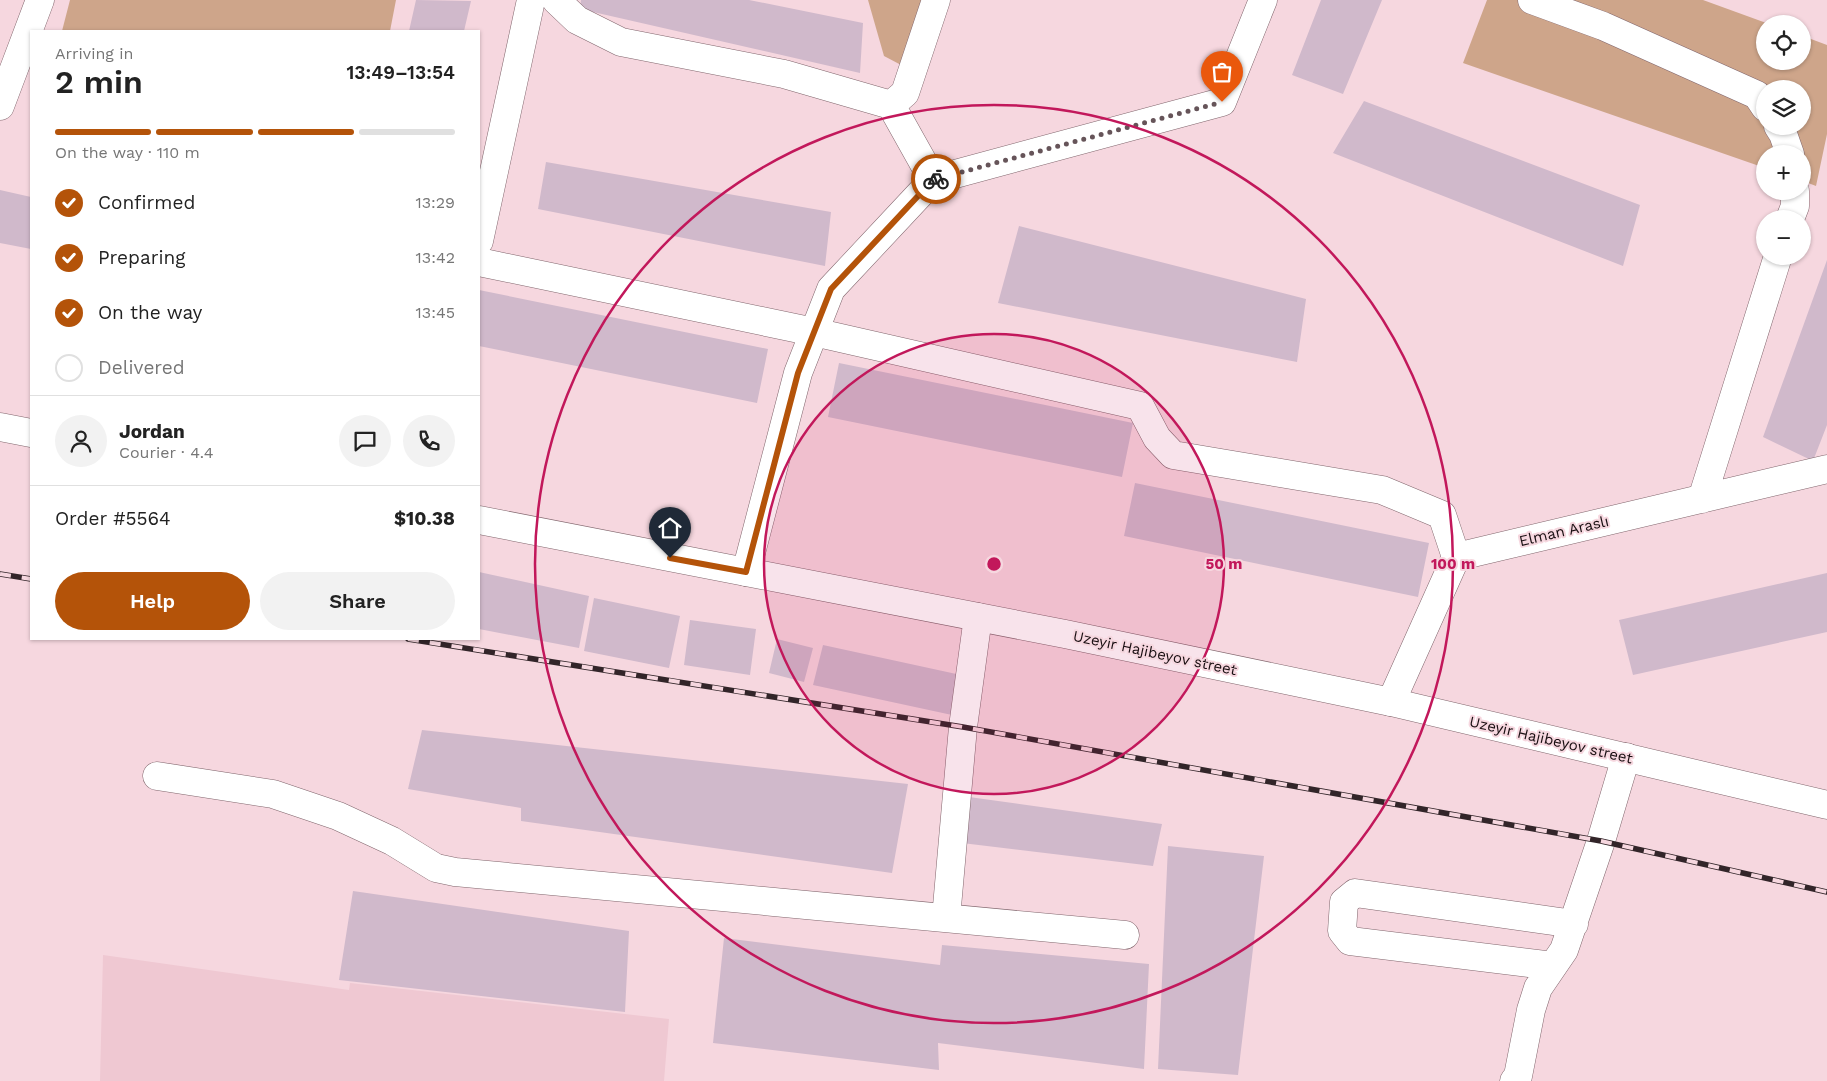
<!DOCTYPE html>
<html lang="en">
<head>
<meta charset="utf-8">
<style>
	body { margin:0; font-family:"Work Sans",sans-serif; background:#f2f2f2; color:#222; height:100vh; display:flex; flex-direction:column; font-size:19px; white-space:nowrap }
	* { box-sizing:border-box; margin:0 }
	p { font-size:16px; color:#767676 }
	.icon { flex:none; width:28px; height:28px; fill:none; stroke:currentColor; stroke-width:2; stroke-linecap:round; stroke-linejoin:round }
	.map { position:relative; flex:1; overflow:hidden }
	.details { position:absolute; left:30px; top:30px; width:450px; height:610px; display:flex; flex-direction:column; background:#fff; border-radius:0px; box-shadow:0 1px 4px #0004 }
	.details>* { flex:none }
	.tools { position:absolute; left:1756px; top:15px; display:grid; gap:10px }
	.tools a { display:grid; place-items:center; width:55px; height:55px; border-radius:50%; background:#fff; box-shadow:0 1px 4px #0004; font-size:25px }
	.pin { position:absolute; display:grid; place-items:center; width:42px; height:42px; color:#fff; margin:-51px -21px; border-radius:50% 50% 50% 0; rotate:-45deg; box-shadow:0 0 5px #0007 }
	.pin .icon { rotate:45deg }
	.courier { position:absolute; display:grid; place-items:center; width:50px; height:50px; margin:-25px; border:4px solid #b45309; border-radius:50%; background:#fff; color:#222; box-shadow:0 1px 6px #0007 }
	.head em { font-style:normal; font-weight:600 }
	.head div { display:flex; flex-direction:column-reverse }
	.head { display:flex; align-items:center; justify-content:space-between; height:85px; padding:0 25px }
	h1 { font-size:32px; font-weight:600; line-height:38px }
	.bar { display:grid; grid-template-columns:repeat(4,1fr); gap:8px 5px; align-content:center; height:60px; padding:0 25px }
	.bar i { height:6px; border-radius:4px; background:#e0e0e0 }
	.bar .selected { background:#b45309 }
	.bar p { grid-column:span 4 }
	.line { display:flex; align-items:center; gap:12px; padding:0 25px; border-top:1px solid #e0e0e0 }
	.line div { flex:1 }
	.round { display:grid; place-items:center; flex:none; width:52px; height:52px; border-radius:26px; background:#f2f2f2 }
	ol { padding:0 25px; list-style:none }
	li { display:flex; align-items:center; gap:15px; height:55px }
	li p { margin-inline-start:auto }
	li .icon { padding:5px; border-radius:50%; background:#b45309; color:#fff; stroke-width:4 }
	li:last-child { color:#767676 }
	li i { width:28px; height:28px; border:2px solid #e0e0e0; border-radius:50% }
	.primary-button { display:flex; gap:10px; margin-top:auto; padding:10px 25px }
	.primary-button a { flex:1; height:58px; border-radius:30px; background:#b45309; color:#fff; font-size:20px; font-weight:600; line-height:58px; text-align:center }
	.primary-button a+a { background:#f2f2f2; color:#222 }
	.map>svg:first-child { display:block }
	.built { fill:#efc8d2 }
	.green { fill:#cea58a; fill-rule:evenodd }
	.building { fill:#d0b9cb }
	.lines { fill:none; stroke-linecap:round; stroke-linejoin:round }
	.minor-casing { stroke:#81666d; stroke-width:29 }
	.major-casing { stroke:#81666d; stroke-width:29 }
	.minor { stroke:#fff; stroke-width:28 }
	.major { stroke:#fff; stroke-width:28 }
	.rail-casing { stroke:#322529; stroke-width:5.5 }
	.rail { stroke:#f6d7df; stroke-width:4; stroke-dasharray:11; stroke-linecap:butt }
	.done { stroke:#665459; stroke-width:5; stroke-dasharray:0 9 }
	.route { stroke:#b45309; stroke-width:6 }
	.ring { fill:none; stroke:#c2185b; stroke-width:2.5 }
	.labels { text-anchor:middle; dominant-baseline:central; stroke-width:4; stroke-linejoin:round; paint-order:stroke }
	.street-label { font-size:15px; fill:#180e11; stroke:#f6d7df }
	.centre { fill:#c2185b; stroke:#f6d7df; stroke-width:2.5 }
	.ring-label { font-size:15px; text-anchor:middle; font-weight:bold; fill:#c2185b; stroke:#f6d7df; stroke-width:4; stroke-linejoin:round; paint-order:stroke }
</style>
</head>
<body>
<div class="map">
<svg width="1827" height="1081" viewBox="0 0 1827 1081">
	<rect width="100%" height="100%" fill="#f6d7df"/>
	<!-- built -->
	<path class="built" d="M103,955L349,990L350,983L669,1019L664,1081H100Z"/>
	<!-- green -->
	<path class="green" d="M70,0H396L390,31H62Z
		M868,0H926L922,76L884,56Z
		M1487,0H1703L1769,24H1765V61H1802L1803,36L1827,45V134L1816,186L1803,181L1802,154H1765V168L1463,63ZM1765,89H1802V126H1765Z"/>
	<!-- building -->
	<path class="building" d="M416,0L471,1L464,31H409Z
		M581,0H749L863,23L860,73L580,9Z
		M1321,0H1382L1343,94L1292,75Z
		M1364,101L1640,205L1623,266L1333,153Z
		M546,162L831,212L825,266L538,209Z
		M0,190L31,197V249L0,243Z
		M1019,226L1306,299L1297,362L998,303Z
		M1827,260V425L1813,461L1763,437Z
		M479,290L768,349L757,403L479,346Z
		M839,363L1133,423L1122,477L828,417Z
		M1135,483L1429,543L1418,597L1124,536Z
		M479,572L589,596L579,648L479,629Z
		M1827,573V632L1633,675L1619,620Z
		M594,598L680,616L669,668L584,651Z
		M690,620L756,629L750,675L684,665Z
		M777,639L813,648L804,682L769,673Z
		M823,645L961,675L952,715L813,685Z
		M422,730L908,784L892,873L521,821V808L408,789Z
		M969,797L1162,824L1153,866L962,843Z
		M1168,846L1264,856L1238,1075L1158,1069Z
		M353,891L629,931L625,1012L339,980Z
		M724,938L940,965L942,945L1149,964L1144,1069L938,1043L939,1070L713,1043Z"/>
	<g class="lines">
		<!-- minor casing -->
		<g class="minor-casing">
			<path id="minor" d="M556,0L577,20L621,42L784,74L891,105L933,180
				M1532,0L1603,26L1757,95L1765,107
				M891,105L905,93L936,0
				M0,106L40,0
				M1778,126L1783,134L1790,154
				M1790,219L1795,206V191
				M479,241L531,0
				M479,262L814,332L1140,406L1157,438L1173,455L1382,490L1442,515L1456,557
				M1702,499L1778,256
				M746,572L798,373L831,289L933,180L1222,102L1263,0
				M1391,702L1456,557L1827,469
				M157,776L273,794L338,816L392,841L436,868L455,872L1125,935
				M946,918L963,727L978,617
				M1553,966L1350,941L1342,931L1344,902L1355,893L1574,924
				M1514,1081L1518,1076L1531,1010L1538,988L1564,950L1601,841L1626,757"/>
		</g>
		<!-- major casing -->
		<g class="major-casing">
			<path id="major" d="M0,427L31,433
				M479,520L1065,634L1391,702L1827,805"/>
		</g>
		<!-- minor -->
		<use href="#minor" class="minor"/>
		<!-- major -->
		<use href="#major" class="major"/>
		<!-- rail casing -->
		<g class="rail-casing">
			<path id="rail" d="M0,574L31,579
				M408,639L963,727L1601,841L1827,892"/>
		</g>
		<!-- rail -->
		<use href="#rail" class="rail"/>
	</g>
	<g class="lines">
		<!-- done -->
		<path class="done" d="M936,179L1222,102"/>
		<!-- route -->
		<path class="route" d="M670,558L746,572L798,373L831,289L933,180L936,179"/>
	</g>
	<!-- distance rings -->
	<circle cx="994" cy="564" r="230" fill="#c2185b" fill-opacity=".12"/>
	<g class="ring">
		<circle cx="994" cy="564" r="230"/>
		<circle cx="994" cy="564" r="459"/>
	</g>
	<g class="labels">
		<!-- street labels -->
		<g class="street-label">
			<text transform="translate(1564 531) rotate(-13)">Elman Araslı</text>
			<text transform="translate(1155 653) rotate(12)">Uzeyir Hajibeyov street</text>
			<text transform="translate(1551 740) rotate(13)">Uzeyir Hajibeyov street</text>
		</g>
	</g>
	<circle cx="994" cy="564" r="8" class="centre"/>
	<g class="ring-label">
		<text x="1224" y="569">50 m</text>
		<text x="1453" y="569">100 m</text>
	</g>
</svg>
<div class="tools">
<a><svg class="icon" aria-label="locate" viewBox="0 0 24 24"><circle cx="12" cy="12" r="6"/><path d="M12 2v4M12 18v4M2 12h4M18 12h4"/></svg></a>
<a><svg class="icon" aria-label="layers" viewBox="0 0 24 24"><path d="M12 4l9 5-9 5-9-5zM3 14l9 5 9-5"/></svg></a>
<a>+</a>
<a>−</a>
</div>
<div class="pin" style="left:1222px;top:102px;background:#ea580c"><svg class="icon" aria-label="bag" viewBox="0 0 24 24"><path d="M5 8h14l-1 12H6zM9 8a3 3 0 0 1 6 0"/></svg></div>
<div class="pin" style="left:670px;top:558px;background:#1f2937"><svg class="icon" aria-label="home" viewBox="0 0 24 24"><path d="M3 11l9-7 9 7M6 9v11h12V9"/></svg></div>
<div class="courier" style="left:936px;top:179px"><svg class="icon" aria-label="bike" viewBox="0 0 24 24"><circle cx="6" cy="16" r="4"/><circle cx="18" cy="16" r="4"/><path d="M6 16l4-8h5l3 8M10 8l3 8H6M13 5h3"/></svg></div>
<section class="details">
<div class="head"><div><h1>2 min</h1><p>Arriving in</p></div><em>13:49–13:54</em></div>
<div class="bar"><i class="selected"></i><i class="selected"></i><i class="selected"></i><i></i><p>On the way · 110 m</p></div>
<ol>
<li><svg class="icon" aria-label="check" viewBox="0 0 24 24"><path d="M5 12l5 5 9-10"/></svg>Confirmed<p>13:29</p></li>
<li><svg class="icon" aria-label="check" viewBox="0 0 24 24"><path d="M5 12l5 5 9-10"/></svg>Preparing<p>13:42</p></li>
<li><svg class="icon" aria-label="check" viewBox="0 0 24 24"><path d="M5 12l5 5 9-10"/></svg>On the way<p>13:45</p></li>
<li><i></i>Delivered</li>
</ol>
<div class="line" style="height:90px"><a class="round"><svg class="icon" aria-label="person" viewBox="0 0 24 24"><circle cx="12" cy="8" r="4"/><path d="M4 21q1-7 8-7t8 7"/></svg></a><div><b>Jordan</b><p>Courier · 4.4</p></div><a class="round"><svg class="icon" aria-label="chat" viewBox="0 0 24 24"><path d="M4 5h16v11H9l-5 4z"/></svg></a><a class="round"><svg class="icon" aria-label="phone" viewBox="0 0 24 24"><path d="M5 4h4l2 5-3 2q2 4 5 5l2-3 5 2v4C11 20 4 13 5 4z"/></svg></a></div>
<div class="line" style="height:65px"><div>Order #5564</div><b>$10.38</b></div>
<div class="primary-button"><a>Help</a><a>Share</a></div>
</section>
</div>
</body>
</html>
